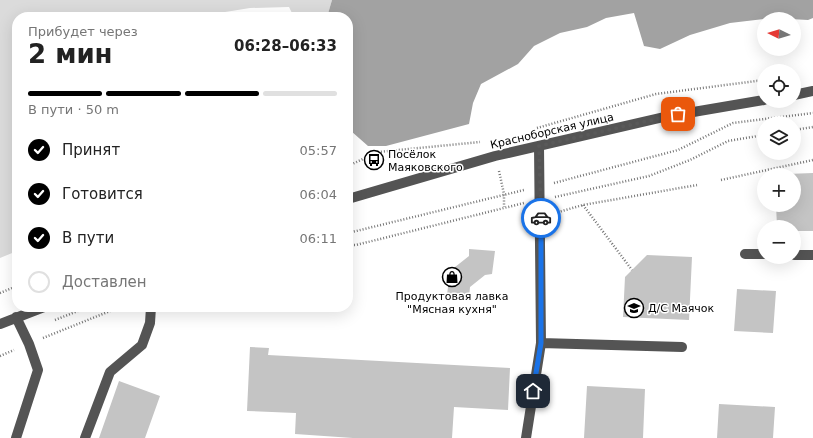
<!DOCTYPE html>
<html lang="ru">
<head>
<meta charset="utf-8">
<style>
	body { margin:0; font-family:"DejaVu Sans",sans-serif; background:#f2f2f2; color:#222; height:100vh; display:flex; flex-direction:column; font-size:15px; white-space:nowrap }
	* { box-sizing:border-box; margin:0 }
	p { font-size:13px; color:#767676 }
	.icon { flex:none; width:22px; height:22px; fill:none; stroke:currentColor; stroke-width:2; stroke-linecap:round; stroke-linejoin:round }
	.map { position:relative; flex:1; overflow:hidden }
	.drawer { position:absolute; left:12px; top:12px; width:341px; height:300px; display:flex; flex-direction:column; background:#fff; border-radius:16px; box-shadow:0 4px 16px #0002 }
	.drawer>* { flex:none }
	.needle { width:26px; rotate:275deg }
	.tools { position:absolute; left:757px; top:12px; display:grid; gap:8px }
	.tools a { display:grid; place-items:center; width:44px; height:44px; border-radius:50%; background:#fff; box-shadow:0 4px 16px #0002; font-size:20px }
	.pin { position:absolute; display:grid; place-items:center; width:34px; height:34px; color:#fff; margin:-17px; border-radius:8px; box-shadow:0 2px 6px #0006 }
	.courier { position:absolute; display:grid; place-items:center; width:40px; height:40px; margin:-20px; border:3px solid #1a73e8; border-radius:50%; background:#fff; color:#222; box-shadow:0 1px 5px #0007 }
	.overview em { font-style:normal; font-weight:800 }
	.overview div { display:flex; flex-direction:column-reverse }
	.overview { display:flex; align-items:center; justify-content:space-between; height:68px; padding:0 16px }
	h1 { font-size:26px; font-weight:800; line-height:30px }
	.bar { display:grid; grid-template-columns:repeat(4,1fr); gap:6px 4px; align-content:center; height:48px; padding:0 16px }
	.bar i { height:5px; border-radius:3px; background:#e0e0e0 }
	.bar .on { background:#000 }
	.bar p { grid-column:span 4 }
	ol { padding:0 16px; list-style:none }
	li { display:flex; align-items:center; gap:12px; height:44px }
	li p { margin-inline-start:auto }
	li .icon { padding:4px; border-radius:50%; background:#000; color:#fff; stroke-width:4 }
	li:last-child { color:#767676 }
	li i { width:22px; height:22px; border:2px solid #e0e0e0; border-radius:50% }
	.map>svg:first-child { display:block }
	.green { fill:#dbdbdb }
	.water { fill:#a2a2a2 }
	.building { fill:#c4c4c4 }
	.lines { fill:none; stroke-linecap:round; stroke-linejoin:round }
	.path { stroke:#767676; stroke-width:2.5; stroke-dasharray:1 2; stroke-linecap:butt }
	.minor { stroke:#545454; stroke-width:10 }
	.done { stroke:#595959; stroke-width:4; stroke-dasharray:0 7.2 }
	.route { stroke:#1a73e8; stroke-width:5 }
	.labels { text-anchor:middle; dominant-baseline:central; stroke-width:3; stroke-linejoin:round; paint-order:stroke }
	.street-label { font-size:11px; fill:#000; stroke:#fff }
	.poi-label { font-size:11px; fill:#000; stroke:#fff; text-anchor:start }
</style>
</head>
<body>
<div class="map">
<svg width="813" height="438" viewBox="0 0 813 438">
	<rect width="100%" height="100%" fill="#fff"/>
	<!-- green -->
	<path class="green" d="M0,0H332L327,17H294L289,7L250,8L194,17H17V251L0,258Z"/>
	<!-- water -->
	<path class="water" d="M332,0H813V18L808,20L772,18L730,23L690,35L660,49L644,46L634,13L606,18L587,27L560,33L534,46L518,64L481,84L473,103L469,124L386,146H368L351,131L348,123V17H327Z"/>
	<!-- building -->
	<path class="building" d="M813,173V231H794V227H788V226H777L776,205H794V175H787V174Z
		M469,249L495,251L492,274L485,275L470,287L469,298L447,295L450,271L469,256Z
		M647,255L692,257L689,320L623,317L625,277Z
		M737,289L776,291L773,333L734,331Z
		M250,347L269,348L268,355L510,368L508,410L454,407L452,438H353L295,434L296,413L247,411Z
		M119,381L160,396L145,438H99Z
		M587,386L645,389L643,438H584Z
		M719,404L775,407L773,438H717Z"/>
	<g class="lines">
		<!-- path -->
		<path class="path" d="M537,128L656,94L764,80
			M794,130L813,127
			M348,166L378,152L480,142
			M499,171L504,194V207
			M721,180L813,160
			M554,183L678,150L733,123L813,113
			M555,197L649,176L690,160L728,141L764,135
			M583,205L632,270
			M555,213L583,205L697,185
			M348,233L524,190
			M348,245H356L524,203
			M0,293L17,286
			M55,320L88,307
			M43,338L120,307
			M0,356L14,350"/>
		<!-- minor -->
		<path class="minor" d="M794,95L813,91
			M348,199L495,156L664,117L764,100
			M745,254H764
			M794,255H813
			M16,317L29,344L38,370L16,438
			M0,324L44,307
			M541,343L682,347
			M85,438L110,372L142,345L150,323L151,307
			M526,438L541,343L539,146"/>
	</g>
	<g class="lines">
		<!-- done -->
		<path class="done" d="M541,218L539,146L678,114"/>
		<!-- route -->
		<path class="route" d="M533,391L541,343V218"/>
	</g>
	<!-- icons -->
	<defs>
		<g id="bus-ring" transform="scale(1)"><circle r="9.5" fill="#fff" stroke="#000" stroke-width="1.5"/><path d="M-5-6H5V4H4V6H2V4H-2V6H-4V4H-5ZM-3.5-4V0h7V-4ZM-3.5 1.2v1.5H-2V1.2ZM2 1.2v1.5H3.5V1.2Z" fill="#000"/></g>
		<g id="shop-ring" transform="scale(1)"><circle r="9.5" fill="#fff" stroke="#000" stroke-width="1.5"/><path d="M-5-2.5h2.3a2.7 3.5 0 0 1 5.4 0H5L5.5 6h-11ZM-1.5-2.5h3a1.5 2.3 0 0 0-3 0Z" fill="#000"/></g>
		<g id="school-ring" transform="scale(1)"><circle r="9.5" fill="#fff" stroke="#000" stroke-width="1.5"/><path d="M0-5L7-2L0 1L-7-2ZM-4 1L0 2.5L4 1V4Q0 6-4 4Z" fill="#000"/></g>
	</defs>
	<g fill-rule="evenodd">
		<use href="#bus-ring" x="374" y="160"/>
		<use href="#shop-ring" x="452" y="277"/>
		<use href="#school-ring" x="634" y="308"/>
	</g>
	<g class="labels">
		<!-- street labels -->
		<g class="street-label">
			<text transform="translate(552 131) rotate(-13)">Красноборская улица</text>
		</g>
		<!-- poi labels -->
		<g class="poi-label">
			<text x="388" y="154">Посёлок<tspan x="388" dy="13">Маяковского</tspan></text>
			<text x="452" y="296" text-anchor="middle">Продуктовая лавка<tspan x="452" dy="13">"Мясная кухня"</tspan></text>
			<text x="648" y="308">Д/С Маячок</text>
		</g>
	</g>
</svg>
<div class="tools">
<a><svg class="needle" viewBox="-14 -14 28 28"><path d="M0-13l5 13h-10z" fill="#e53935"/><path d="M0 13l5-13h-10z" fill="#767676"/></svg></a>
<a><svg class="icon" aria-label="locate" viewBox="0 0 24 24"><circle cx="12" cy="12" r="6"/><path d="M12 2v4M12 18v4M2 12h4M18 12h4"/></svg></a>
<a><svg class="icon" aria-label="layers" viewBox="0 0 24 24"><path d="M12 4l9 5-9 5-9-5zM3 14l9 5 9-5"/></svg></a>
<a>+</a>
<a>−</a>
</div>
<div class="pin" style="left:678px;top:114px;background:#ea580c"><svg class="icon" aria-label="bag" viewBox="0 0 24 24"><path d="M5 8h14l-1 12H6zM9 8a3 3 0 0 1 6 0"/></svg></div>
<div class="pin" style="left:533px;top:391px;background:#1f2937"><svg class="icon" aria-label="home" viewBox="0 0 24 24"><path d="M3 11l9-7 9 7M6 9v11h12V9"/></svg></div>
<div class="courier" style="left:541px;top:218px"><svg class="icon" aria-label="car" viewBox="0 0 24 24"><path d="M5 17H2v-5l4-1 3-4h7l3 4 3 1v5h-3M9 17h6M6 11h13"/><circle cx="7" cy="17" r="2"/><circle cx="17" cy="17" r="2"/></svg></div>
<section class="drawer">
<div class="overview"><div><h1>2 мин</h1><p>Прибудет через</p></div><em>06:28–06:33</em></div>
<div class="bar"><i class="on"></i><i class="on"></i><i class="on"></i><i></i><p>В пути · 50 m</p></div>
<ol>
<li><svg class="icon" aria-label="check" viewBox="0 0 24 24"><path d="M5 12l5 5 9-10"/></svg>Принят<p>05:57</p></li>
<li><svg class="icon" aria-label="check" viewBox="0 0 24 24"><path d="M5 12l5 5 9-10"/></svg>Готовится<p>06:04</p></li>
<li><svg class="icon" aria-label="check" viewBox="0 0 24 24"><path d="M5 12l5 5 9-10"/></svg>В пути<p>06:11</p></li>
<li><i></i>Доставлен</li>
</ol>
</section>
</div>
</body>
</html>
